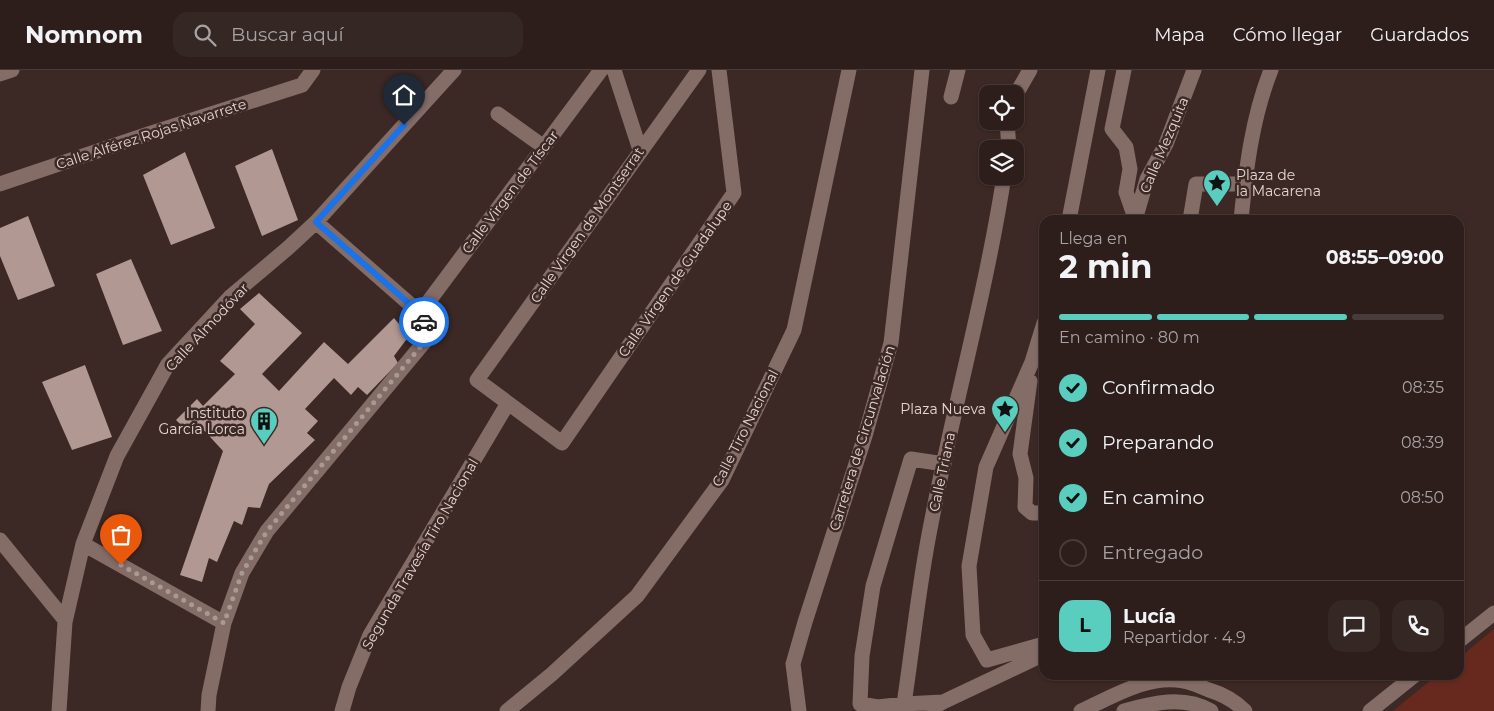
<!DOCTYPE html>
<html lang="es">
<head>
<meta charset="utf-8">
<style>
	body { margin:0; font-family:Montserrat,sans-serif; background:#352724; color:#f1f3f6; height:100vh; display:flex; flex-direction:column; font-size:19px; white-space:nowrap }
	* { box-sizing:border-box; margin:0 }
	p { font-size:16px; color:#a7a2a3 }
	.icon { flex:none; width:28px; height:28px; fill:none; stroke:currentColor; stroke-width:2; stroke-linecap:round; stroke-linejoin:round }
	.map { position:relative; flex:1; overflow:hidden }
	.sheet { position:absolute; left:1039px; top:145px; width:425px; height:465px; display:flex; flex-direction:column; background:#2d1e1b; border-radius:15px; box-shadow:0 1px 4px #0004,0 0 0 1px #483c3a }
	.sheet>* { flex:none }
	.controls { position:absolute; left:979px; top:15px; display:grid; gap:10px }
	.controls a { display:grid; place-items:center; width:45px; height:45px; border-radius:10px; background:#2d1e1b; box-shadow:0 1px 4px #0004,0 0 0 1px #483c3a; font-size:25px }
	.pin { position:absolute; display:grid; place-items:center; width:42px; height:42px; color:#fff; margin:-51px -21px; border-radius:50% 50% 50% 0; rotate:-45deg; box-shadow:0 0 5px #0007 }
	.pin .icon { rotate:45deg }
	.courier { position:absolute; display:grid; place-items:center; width:50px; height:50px; margin:-25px; border:4px solid #1a73e8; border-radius:50%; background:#fff; color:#222; box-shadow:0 1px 6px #0007 }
	.head em { font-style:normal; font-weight:700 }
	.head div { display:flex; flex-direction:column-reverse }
	.head { display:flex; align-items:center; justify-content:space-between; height:85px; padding:0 20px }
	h1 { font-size:32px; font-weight:700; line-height:38px }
	.bar { display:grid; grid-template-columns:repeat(4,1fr); gap:8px 5px; align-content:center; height:60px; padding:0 20px }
	.bar i { height:6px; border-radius:4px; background:#483c3a }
	.bar .on { background:#59cebe }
	.bar p { grid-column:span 4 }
	.line { display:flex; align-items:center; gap:12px; padding:0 20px; border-top:1px solid #483c3a }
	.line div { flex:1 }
	.round { display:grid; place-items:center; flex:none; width:52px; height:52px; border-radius:15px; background:#352724 }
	ol { padding:0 20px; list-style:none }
	li { display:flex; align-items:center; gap:15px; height:55px }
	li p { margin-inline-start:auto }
	li .icon { padding:5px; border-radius:50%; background:#59cebe; color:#111; stroke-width:4 }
	li:last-child { color:#a7a2a3 }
	li i { width:28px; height:28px; border:2px solid #483c3a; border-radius:50% }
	header { display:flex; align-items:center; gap:30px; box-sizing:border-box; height:70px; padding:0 25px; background:#2d1e1b; border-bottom:1px solid #483c3a }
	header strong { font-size:24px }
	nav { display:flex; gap:28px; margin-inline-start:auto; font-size:18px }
	.search { width:350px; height:45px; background:#352724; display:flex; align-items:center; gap:12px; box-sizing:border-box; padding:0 18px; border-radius:15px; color:#a7a2a3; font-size:19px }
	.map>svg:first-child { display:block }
	.green { fill:#67291d }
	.building { fill:#b19892 }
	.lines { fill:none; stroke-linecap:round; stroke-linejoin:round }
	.street { stroke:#846c67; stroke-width:15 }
	.secondary { stroke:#846c67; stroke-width:15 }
	.done { stroke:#a99995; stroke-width:5; stroke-dasharray:0 9 }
	.route { stroke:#1a73e8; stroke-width:6 }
	.labels { text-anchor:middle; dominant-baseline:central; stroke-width:5; stroke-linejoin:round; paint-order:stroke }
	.street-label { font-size:14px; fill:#e3d6d2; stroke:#3c2824 }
	.poi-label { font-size:14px; fill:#e3d6d2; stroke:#3c2824; text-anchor:end }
</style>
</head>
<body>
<header>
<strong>Nomnom</strong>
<div class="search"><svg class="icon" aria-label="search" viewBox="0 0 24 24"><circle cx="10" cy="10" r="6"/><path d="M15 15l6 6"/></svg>Buscar aquí</div>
<nav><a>Mapa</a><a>Cómo llegar</a><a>Guardados</a></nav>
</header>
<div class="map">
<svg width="1494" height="641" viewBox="0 0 1494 641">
	<rect width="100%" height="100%" fill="#3c2824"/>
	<!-- green -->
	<path class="green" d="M1494,559V641H1393L1437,605H1459V588Z"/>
	<!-- building -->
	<path class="building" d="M272,79L298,150L262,166L235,96Z
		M185,82L215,158L171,175L143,105Z
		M28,146L55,216L18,230L0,186V158Z
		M131,189L162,261L123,275L96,204Z
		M259,223L302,263L262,304L279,321L324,272L348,294L394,248L409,266L394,286L398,293L367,325L358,317L351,325L334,308L305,339L318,351L307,363L315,370L269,414L260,438L248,437L242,455L234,451L217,492L209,488L202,512L180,505L223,381L200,356L191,365L176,350L197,329L203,336L235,304L220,291L255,254L240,239Z
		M85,295L112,367L72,380L42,312Z"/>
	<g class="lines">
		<!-- street -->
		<path class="street" d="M614,0L640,80
			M699,0L477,310L562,373L734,123L719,0
			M1124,0L1112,59L1126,77L1130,99L1126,122L1135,148
			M0,4L12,0
			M1015,26L1030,0
			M951,27L958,0
			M498,44L544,77
			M1007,51L1009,79
			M0,114L148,64L302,15L313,0
			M1069,150L1098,0
			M1135,150L1147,109L1166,74L1194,0
			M1190,150L1196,114H1244
			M1241,150C1246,99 1252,48 1271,0
			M420,243L601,0
			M1030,311L1020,384L1026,408L1025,437L1032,443H1044
			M0,470L65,550
			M83,474L224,553
			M1044,574L987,590L973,565L969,496L986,397L1032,292L1044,253
			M943,632L904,634C913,574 919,513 931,454C953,338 986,223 1004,106
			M904,634L878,637L860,634L862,586L873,516L911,389L944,394
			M934,637L943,632L1038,587L1044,574
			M59,641L65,552L83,474L117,386L168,294L230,227L288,178L316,152L454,0
			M208,641L209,625L224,553L242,503L267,461L431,264L420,243L316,152
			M342,641L349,617L370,565L508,333
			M507,641L552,604L637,526L722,410L794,260L849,0"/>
		<!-- secondary -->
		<path class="secondary" d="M1459,571L1494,543
			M799,641L793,594L805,552L865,366L891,273L922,0
			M1081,641C1112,627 1148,604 1183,611C1192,612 1201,617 1209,620C1222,624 1235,631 1245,641
			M1124,641C1152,633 1184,625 1211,641
			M1370,641L1415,605"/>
	</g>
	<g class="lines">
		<!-- done -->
		<path class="done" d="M121,495L224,553L242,503L267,461L431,264L424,252"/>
		<!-- route -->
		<path class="route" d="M404,55L316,152L420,243L424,252"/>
	</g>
	<!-- icons -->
	<defs>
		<g id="sight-pin" transform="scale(1.4375)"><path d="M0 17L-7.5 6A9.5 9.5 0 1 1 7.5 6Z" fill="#59cebe" stroke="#3c2824"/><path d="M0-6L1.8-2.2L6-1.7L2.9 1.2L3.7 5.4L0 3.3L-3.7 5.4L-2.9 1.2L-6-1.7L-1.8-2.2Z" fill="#111"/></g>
		<g id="building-pin" transform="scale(1.4375)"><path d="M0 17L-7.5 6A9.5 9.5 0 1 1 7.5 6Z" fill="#59cebe" stroke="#3c2824"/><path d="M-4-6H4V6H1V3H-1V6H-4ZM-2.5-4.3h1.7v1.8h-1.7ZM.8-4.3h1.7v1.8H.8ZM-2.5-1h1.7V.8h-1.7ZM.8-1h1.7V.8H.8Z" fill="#111"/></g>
	</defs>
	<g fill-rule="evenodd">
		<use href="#sight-pin" x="1217" y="113"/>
		<use href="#sight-pin" x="1005" y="339"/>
		<use href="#building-pin" x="264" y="351"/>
	</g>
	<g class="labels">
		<!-- street labels -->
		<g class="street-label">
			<text transform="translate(151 64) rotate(-18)">Calle Alférez Rojas Navarrete</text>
			<text transform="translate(1164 75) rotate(-67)">Calle Mezquita</text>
			<text transform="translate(510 122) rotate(-53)">Calle Virgen de Tíscar</text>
			<text transform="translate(587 155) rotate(-55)">Calle Virgen de Montserrat</text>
			<text transform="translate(675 209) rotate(-55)">Calle Virgen de Guadalupe</text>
			<text transform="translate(207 257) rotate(-47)">Calle Almodóvar</text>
			<text transform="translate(745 358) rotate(-63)">Calle Tiro Nacional</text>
			<text transform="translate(862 368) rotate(-73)">Carretera de Circunvalación</text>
			<text transform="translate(942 402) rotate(-78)">Calle Triana</text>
			<text transform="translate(420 484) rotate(-60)">Segunda Travesía Tiro Nacional</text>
		</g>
		<!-- poi labels -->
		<g class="poi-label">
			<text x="1236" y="105" text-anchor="start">Plaza de<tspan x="1236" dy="16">la Macarena</tspan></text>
			<text x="986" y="339">Plaza Nueva</text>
			<text x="245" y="343">Instituto<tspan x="245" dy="16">García Lorca</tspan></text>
		</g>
	</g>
</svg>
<div class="controls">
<a><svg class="icon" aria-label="locate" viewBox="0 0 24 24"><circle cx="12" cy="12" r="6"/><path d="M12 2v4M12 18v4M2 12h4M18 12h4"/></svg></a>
<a><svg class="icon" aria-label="layers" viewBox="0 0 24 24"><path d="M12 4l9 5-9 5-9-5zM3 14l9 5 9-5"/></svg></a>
</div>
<div class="pin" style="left:121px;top:495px;background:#ea580c"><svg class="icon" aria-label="bag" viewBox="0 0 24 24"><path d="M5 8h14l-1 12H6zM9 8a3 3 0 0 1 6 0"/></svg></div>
<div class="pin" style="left:404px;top:55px;background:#1f2937"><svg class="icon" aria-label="home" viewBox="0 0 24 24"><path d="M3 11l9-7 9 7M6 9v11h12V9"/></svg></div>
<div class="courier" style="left:424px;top:252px"><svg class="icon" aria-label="car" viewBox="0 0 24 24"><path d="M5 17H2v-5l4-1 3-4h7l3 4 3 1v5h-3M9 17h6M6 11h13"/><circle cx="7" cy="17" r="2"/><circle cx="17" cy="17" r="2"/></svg></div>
<section class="sheet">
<div class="head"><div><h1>2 min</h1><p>Llega en</p></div><em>08:55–09:00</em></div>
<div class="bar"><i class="on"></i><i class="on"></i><i class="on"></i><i></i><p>En camino · 80 m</p></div>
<ol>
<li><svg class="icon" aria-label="check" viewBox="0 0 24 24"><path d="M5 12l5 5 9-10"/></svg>Confirmado<p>08:35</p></li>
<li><svg class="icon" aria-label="check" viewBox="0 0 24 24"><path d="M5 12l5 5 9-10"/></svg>Preparando<p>08:39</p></li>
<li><svg class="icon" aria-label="check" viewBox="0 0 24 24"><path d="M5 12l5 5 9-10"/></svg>En camino<p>08:50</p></li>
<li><i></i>Entregado</li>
</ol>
<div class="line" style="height:90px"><b class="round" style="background:#59cebe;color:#111">L</b><div><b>Lucía</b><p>Repartidor · 4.9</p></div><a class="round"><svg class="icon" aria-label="chat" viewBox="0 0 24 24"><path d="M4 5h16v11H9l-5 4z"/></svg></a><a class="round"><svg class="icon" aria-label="phone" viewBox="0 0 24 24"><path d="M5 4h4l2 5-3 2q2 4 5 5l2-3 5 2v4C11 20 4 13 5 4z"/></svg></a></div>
</section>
</div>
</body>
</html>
